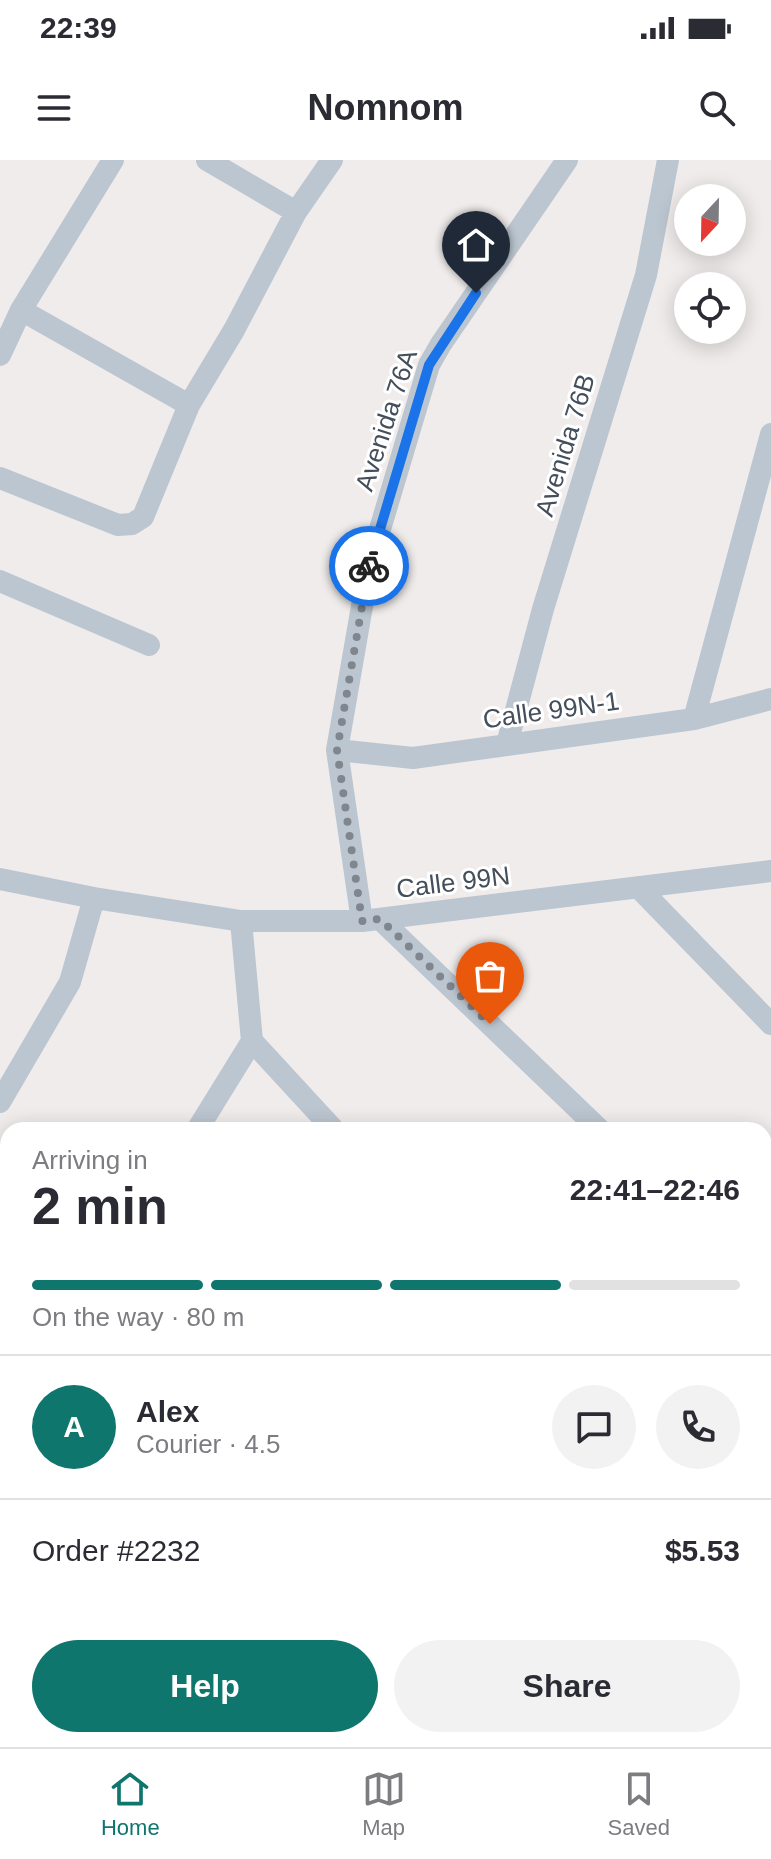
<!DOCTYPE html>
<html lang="en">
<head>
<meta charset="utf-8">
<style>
	body { margin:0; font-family:Arial,sans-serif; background:#f2f2f3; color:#2b2b33; height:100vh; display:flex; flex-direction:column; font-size:30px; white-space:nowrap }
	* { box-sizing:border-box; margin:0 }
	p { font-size:26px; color:#7c7c81 }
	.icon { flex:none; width:44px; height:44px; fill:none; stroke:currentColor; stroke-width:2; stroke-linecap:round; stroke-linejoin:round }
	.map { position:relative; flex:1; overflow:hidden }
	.details { position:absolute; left:0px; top:962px; width:772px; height:626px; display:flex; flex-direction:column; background:#fff; border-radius:24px 24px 0 0; box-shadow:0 4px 20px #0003 }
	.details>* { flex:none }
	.needle { width:52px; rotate:202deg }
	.fabs { position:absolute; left:674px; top:24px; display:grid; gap:16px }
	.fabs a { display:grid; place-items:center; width:72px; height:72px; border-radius:50%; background:#fff; box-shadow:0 4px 20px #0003; font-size:40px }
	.pin { position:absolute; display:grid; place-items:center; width:68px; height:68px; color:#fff; margin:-82px -34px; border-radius:50% 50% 50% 0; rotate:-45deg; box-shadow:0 0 8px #0007 }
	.pin .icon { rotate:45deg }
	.courier { position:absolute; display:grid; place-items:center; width:80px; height:80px; margin:-40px; border:6px solid #1a73e8; border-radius:50%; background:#fff; color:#222; box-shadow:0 2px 10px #0007 }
	.head em { font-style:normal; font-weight:700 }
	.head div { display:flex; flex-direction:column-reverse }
	.head { display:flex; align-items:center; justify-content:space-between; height:136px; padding:0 32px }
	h1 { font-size:52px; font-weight:700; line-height:60px }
	.bar { display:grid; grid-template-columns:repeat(4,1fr); gap:12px 8px; align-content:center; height:96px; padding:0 32px }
	.bar i { height:10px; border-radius:6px; background:#e1e1e2 }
	.bar .active { background:#0f766e }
	.bar p { grid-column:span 4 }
	.line { display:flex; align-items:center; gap:20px; padding:0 32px; border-top:2px solid #e1e1e2 }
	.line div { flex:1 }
	.round { display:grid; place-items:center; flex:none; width:84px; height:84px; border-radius:42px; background:#f2f2f3 }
	.primary-button { display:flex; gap:16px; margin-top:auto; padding:16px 32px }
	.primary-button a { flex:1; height:92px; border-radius:48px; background:#0f766e; color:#fff; font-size:32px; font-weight:700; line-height:92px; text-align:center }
	.primary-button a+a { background:#f2f2f3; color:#2b2b33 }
	.status { display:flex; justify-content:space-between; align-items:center; height:56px; padding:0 40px; background:#fff; direction:ltr }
	.status svg { height:22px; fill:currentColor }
	header { display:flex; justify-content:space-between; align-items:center; height:104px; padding:0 32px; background:#fff; font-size:36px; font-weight:700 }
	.dock { display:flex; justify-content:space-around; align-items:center; height:112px; border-top:2px solid #e1e1e2; background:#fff; font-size:22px; color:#7c7c81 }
	.dock a { display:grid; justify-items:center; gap:4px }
	.dock .active { color:#0f766e }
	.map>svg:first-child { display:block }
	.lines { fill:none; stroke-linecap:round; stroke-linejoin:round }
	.minor { stroke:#bcc6d0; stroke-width:22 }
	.done { stroke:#80868e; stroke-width:8; stroke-dasharray:0 14.4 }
	.route { stroke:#1a73e8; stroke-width:10 }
	.labels { text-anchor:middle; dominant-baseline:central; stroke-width:6; stroke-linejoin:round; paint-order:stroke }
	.street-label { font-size:26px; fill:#444f5b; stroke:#fff }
</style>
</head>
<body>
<div class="status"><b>22:39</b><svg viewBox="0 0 49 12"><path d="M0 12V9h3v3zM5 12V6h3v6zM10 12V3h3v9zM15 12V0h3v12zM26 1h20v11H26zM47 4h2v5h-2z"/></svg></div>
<header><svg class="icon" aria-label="menu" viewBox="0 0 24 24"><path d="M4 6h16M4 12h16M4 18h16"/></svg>Nomnom<svg class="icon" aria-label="search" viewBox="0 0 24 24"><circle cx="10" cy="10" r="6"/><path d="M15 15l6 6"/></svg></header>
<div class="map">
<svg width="771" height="1587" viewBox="0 0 771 1587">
	<rect width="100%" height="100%" fill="#f0ecec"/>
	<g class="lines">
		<!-- minor -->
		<path class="minor" d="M207,0L296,52
			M21,150L189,245
			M0,195L21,150L113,0
			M0,318L118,365L132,364L143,357L189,245L234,170L296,52L332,0
			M0,421L149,485
			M694,559L771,274
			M507,584L543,449L646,115L668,0
			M337,590L413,598L694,559L771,539
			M0,719L94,738L241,761H362L771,711
			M638,727L771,864
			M380,759L600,970
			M241,761L252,881L334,970
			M362,761L337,590L369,406L429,205L441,184L567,0
			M0,942L70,822L94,738
			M197,970L252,881
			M764,1034L771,1027
			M0,1293L8,1279
			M0,1418L8,1421
			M0,1465L8,1449
			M764,1488L771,1475
			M764,1566L771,1569
			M192,1580L198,1587
			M589,1580L597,1587
			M270,1587L277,1580
			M741,1587L743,1580"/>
	</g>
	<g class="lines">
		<!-- done -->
		<path class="done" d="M369,406L337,590L362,761L380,759L490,864"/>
		<!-- route -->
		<path class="route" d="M369,406L429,205L476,133"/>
	</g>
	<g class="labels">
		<!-- street labels -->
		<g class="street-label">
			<text transform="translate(386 260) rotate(-72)">Avenida 76A</text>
			<text transform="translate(565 285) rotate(-73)">Avenida 76B</text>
			<text transform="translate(551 550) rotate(-8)">Calle 99N-1</text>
			<text transform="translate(453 722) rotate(-7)">Calle 99N</text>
		</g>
	</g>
</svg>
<div class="fabs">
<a><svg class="needle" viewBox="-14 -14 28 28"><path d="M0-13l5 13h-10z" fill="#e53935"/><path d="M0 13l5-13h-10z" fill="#7c7c81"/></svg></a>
<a><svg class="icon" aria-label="locate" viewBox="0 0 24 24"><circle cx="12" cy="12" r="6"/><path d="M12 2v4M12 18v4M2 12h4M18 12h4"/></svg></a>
</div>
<div class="pin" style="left:490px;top:864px;background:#ea580c"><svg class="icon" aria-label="bag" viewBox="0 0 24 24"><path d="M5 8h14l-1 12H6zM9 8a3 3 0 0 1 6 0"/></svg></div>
<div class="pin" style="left:476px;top:133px;background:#1f2937"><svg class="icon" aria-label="home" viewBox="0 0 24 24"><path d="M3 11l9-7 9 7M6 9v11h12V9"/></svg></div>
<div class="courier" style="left:369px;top:406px"><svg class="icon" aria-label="bike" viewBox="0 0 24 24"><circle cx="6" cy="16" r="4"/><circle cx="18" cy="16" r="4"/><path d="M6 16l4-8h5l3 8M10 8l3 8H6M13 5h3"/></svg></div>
<section class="details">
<div class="head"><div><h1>2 min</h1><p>Arriving in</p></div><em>22:41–22:46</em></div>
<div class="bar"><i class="active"></i><i class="active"></i><i class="active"></i><i></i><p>On the way · 80 m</p></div>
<div class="line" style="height:144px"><b class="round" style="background:#0f766e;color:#fff">A</b><div><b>Alex</b><p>Courier · 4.5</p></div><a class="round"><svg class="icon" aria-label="chat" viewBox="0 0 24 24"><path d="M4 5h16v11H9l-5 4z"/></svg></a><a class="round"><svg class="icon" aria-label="phone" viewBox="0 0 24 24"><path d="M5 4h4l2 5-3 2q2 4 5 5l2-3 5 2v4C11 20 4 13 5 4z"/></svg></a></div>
<div class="line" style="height:104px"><div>Order #2232</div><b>$5.53</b></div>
<div class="primary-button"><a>Help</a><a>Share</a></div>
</section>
</div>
<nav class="dock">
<a class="active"><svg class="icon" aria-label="home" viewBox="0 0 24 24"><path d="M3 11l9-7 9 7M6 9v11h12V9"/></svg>Home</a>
<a><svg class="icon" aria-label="map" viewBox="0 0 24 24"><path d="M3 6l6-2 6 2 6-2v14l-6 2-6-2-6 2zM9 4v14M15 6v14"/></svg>Map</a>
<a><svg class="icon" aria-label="saved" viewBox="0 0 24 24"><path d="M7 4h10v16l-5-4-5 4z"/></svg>Saved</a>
</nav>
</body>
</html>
